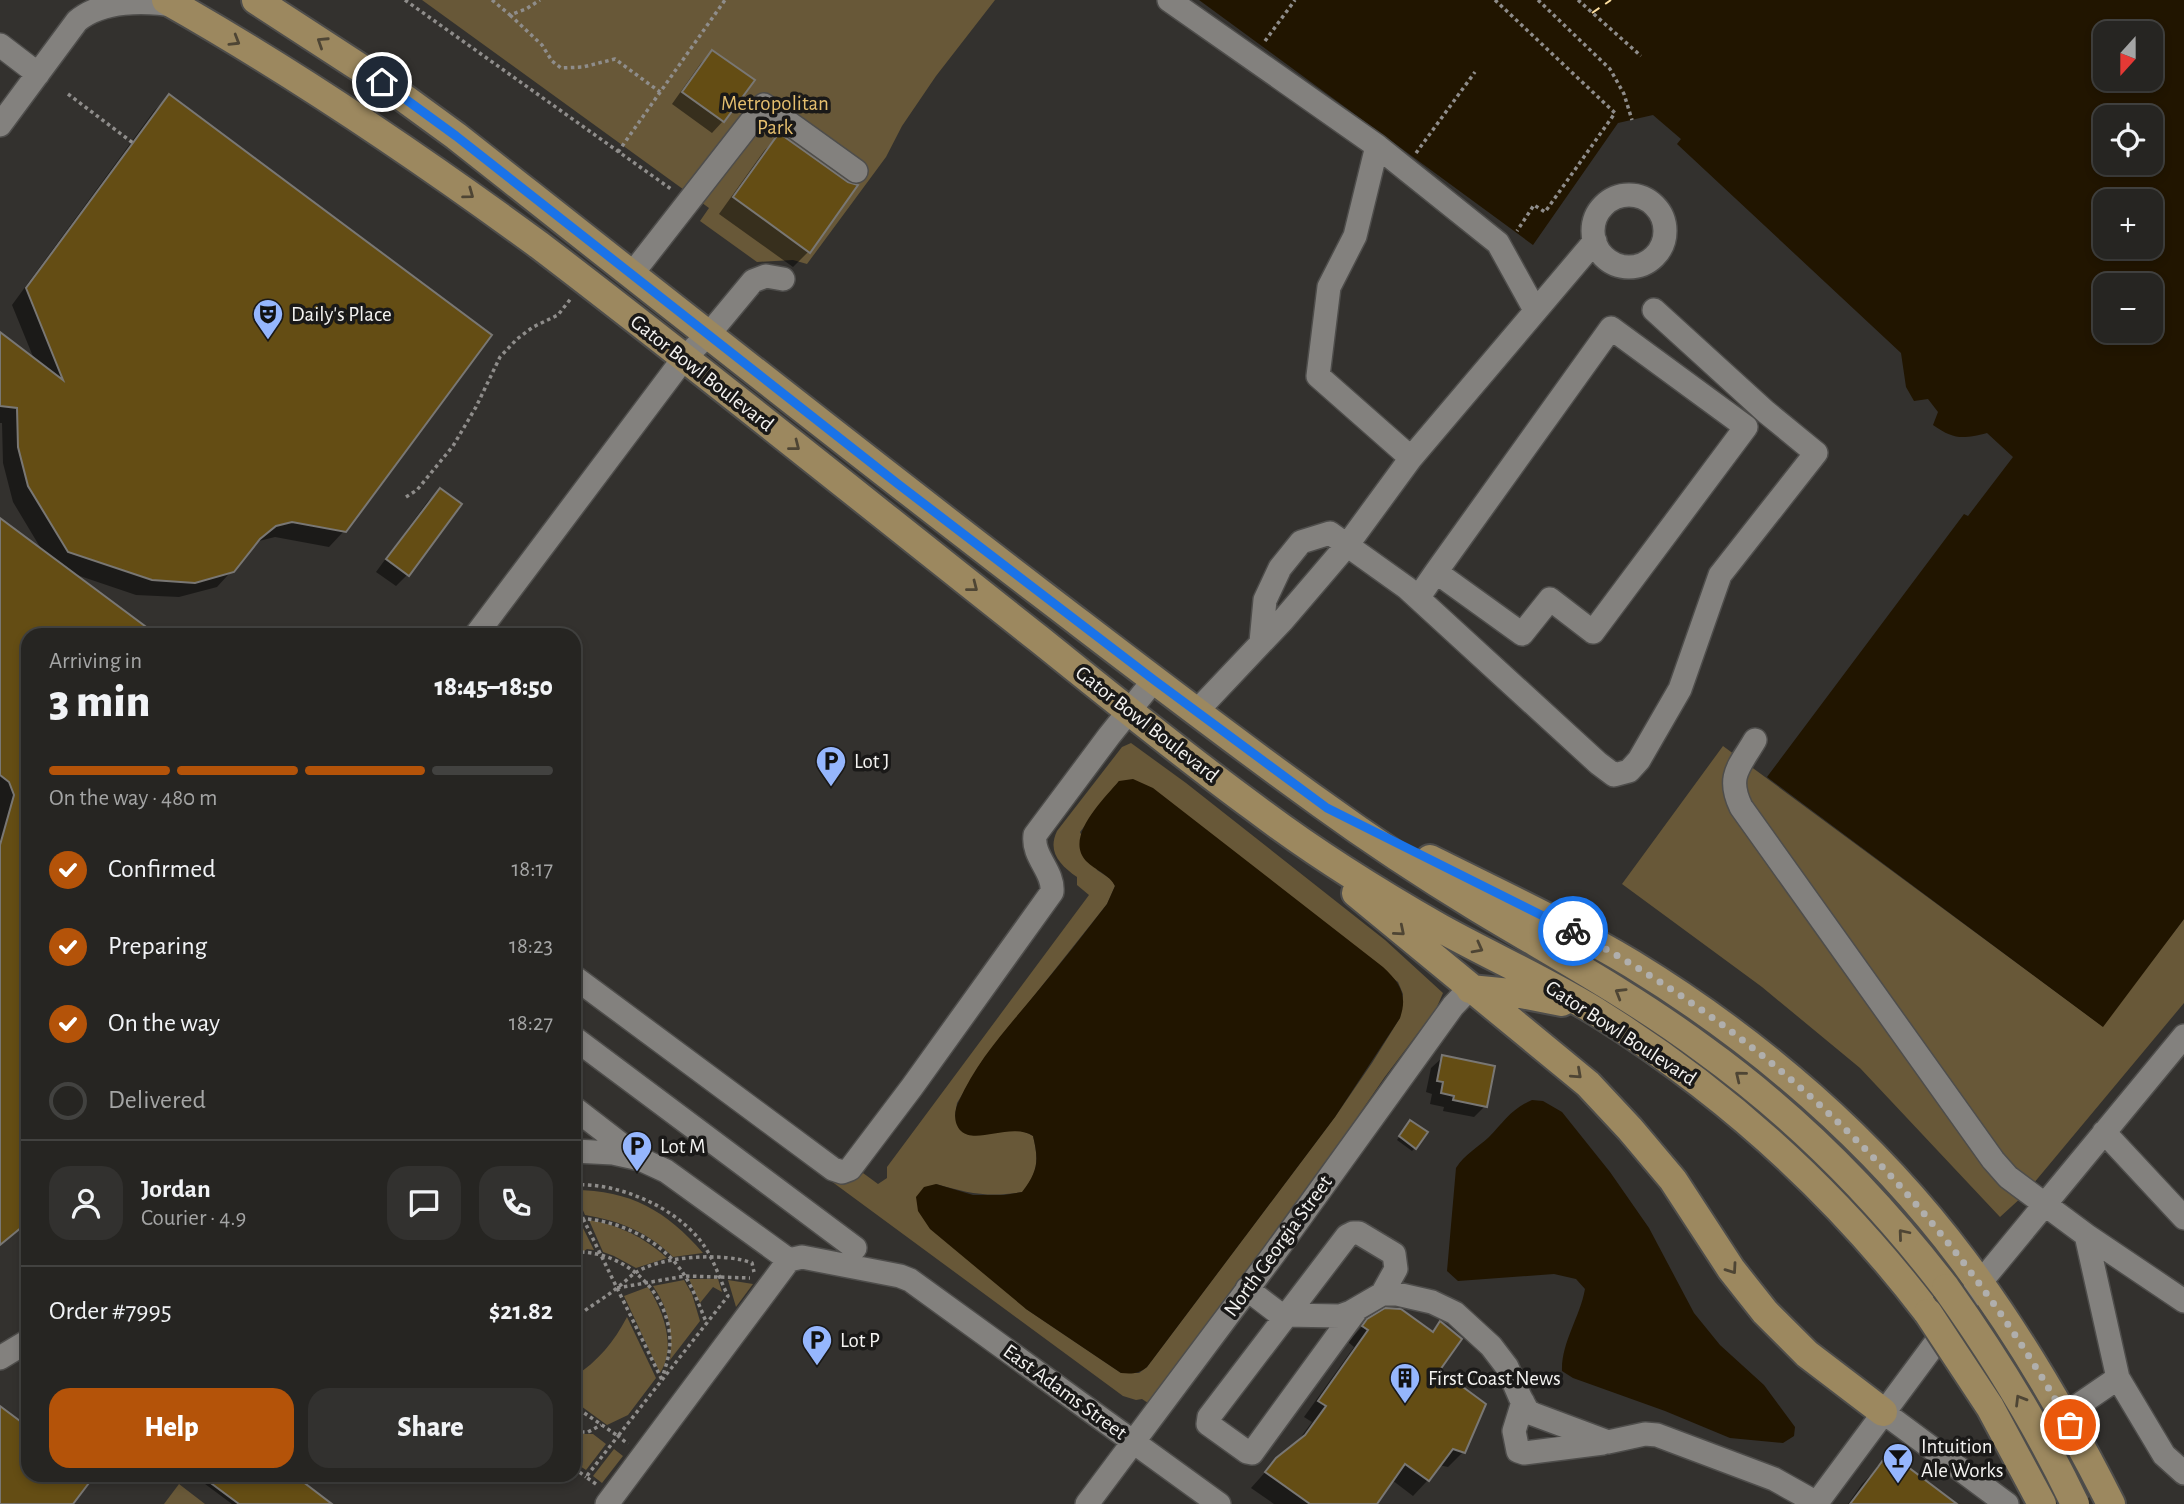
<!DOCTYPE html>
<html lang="en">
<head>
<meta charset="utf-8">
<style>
	body { margin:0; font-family:"Alegreya Sans",sans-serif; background:#32312f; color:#f1f3f6; height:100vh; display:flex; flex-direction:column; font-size:26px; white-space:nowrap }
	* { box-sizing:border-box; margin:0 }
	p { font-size:23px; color:#a4a5a5 }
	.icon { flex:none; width:38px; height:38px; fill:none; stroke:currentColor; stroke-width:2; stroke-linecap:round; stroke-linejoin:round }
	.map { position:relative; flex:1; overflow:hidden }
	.drawer { position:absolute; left:21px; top:628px; width:560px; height:854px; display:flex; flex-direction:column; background:#262522; border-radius:21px; box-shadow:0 4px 10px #0003,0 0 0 2px #424240 }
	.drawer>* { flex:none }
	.needle { width:46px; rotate:201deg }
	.controls { position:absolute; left:2093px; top:21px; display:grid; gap:14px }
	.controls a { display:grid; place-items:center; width:70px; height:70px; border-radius:14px; background:#262522; box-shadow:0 4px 10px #0003,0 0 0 2px #424240; font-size:35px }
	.pin { position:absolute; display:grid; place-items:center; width:60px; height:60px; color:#fff; margin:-30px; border:4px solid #fff; border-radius:50%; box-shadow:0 2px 7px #0007 }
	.courier { position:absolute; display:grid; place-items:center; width:70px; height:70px; margin:-35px; border:5px solid #1a73e8; border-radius:50%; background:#fff; color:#222; box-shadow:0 2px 9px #0007 }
	.head em { font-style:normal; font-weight:800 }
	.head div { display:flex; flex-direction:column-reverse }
	.head { display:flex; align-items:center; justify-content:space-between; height:119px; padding:0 28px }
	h1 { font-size:46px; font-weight:800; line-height:52px }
	.bar { display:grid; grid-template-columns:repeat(4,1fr); gap:10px 7px; align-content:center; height:84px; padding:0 28px }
	.bar i { height:9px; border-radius:5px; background:#424240 }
	.bar .active { background:#b45309 }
	.bar p { grid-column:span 4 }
	.line { display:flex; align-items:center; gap:18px; padding:0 28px; border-top:2px solid #424240 }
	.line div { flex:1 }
	.round { display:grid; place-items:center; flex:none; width:74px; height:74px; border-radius:21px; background:#32312f }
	ol { padding:0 28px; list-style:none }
	li { display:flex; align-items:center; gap:21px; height:77px }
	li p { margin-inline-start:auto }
	li .icon { padding:7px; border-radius:50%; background:#b45309; color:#fff; stroke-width:4 }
	li:last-child { color:#a4a5a5 }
	li i { width:38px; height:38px; border:4px solid #424240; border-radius:50% }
	.button { display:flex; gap:14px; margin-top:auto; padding:14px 28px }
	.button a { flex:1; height:80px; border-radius:21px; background:#b45309; color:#fff; font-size:28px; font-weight:800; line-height:80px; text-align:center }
	.button a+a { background:#32312f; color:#f1f3f6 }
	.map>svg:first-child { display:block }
	.green { fill:#685838; fill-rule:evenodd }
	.water { fill:#211500; fill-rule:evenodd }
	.shadow { fill:#0007 }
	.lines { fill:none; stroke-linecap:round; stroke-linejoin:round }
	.ferry { stroke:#fddfa0; stroke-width:2; stroke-dasharray:9 7; stroke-linecap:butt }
	.building { fill:#644d14; stroke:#797774; stroke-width:2 }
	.minor-casing { stroke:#4e4d4b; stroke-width:26 }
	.major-casing { stroke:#4e4d4b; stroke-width:32 }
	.path { stroke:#8f8d8b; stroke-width:3.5; stroke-dasharray:3.5 3.5; stroke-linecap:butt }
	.minor { stroke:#83817e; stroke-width:23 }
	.major { stroke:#9c885f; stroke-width:28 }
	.major-bridge-casing { stroke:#4e4d4b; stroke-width:32; stroke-linecap:butt }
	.major-bridge { stroke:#9c885f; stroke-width:28 }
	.oneway { stroke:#4e4534 }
	.done { stroke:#b0afad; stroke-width:7; stroke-dasharray:0 12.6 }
	.route { stroke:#1a73e8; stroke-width:9 }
	.labels { text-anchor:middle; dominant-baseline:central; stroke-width:7; stroke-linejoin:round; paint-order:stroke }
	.park-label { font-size:21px; fill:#e4be6e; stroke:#1a1918 }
	.poi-label { font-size:21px; fill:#f4f3f1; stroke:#1a1918; text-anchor:start }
	.street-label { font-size:21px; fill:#f4f3f1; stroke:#1a1918 }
</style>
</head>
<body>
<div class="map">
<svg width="2184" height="1504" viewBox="0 0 2184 1504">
	<rect width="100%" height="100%" fill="#33312e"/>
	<!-- green -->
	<path class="green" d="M422,0H995L936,76L902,126L886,157L807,264L793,260L757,262L700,221L709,208Z
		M1131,743L1186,783L1385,940L1443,993L1436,1009L1384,1078L1289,1217L1148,1403L1142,1399L1136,1400L1123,1396L831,1181C844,1184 852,1180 863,1173L878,1184L887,1178V1167L1089,895L1077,885V877C1060,865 1047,852 1057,831L1122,747ZM1119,781L1398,982L1403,994L1400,1018L1372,1063L1335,1117L1147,1367L1139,1373H1121L1026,1309L936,1184C967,1193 989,1198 1023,1192C1038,1171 1039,1161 1033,1136C1016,1125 993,1132 974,1135L955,1116L957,1103L983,1060L1107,904L1115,886L1112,880L1097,870L1080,832Z
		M1723,746L2102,1026L2184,919V1003L2023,1196L2000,1217L1860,1068L1762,987L1622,884Z
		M574,1190C630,1190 667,1211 703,1253L673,1257C648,1232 620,1221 585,1215Z
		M579,1220L594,1250L587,1249L578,1255L583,1263L574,1269V1221Z
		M589,1220C619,1225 644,1237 667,1258L636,1268L614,1256L603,1252Z
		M689,1279H718L722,1292L713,1287L700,1303Z
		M684,1280L692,1294L700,1321L670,1360C673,1332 669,1309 653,1286Z
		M728,1280L753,1284L736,1307Z
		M648,1287C663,1310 677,1347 660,1373L624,1296Z
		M627,1317L656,1378L628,1415L607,1425L574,1401V1377C598,1361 614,1342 627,1317Z
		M574,1434H593L606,1444L586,1470L574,1462Z
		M614,1449L623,1456L602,1483L593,1476Z
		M179,1484L205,1504H164Z"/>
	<!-- water -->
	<path class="water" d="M1199,0H2184V919L2103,1027L1767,777L1964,514L1968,516L2013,457L1987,433C1963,439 1954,440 1933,425L1938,412L1928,399L1914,401L1906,387L1901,353L1677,144L1681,139L1653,115L1618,123L1533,245ZM2105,33H2151V79H2105ZM2105,117H2151V163H2105ZM2105,201H2151V247H2105ZM2105,285H2151V331H2105Z
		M1133,779L1153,788L1383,967C1400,983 1408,995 1400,1018L1335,1117L1147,1367C1138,1374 1132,1374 1121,1373L1026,1309L930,1229L918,1211L916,1197L924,1187L936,1184L973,1195H1004L1022,1192C1038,1171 1039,1161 1033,1136C1011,1122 976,1145 961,1131C953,1123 954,1110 959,1101C977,1060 1009,1026 1037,992C1061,963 1084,934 1107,904L1115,886C1110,875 1095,870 1086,861C1064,837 1103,800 1119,781Z
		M1532,1100L1543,1101L1562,1112L1610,1172L1649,1228L1694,1313L1720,1345L1764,1385L1795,1427L1794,1436L1783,1443L1730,1438L1665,1411L1573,1378L1562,1371C1561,1343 1580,1317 1585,1289L1576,1279L1554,1274L1458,1281L1447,1271L1456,1168C1465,1154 1477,1148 1489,1137C1504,1122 1511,1109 1532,1100Z"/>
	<!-- shadow -->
	<path class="shadow" d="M713,52L752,81L723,121L712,133L672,104L701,63Z
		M169,96L344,531L329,547L275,537L259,541L217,587L179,597L136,595L74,574L154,635H28V1220L0,1245V520L43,552L13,502L3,463L2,423H0V334L34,359L12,305L154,111Z
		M779,135L847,184L809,251L793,267L719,214L764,151Z
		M440,490L460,505L407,575L396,586L376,572L428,501Z
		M1443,1057L1485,1106L1474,1117L1443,1111L1444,1107L1430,1104L1432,1094L1426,1092L1431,1068Z
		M1408,1125L1415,1148L1412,1151L1397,1140Z
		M1368,1320L1431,1333L1440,1324L1438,1371L1463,1452L1448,1467L1439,1465L1428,1480L1413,1496L1392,1480L1375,1504H1274L1251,1488L1277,1459L1295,1445L1312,1422L1304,1417L1354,1347L1348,1342Z
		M0,1411L19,1423L28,1411V1475L71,1504H0Z
		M1884,1462L1954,1504H1848L1862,1484Z
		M193,1475H291L329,1504H232Z"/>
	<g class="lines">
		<!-- ferry -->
		<path class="ferry" d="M1592,13L1611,0"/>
	</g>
	<!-- building -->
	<path class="building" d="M712,50L755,80L724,122L682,92Z
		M169,94L492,335L346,532L292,522L276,526L260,539L234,572L195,583L152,580L68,552L28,486L18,447L17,408L0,406V332L63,380L26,288Z
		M779,133L848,182L858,185L810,253L733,197Z
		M440,488L462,504L409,576L386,559Z
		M0,518L157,635H28V1222L0,1245V845L14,795L9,782L0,775Z
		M1442,1055L1495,1066L1487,1107L1453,1100L1454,1096L1441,1093L1443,1082L1437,1081Z
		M1410,1120L1428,1132L1416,1149L1399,1136Z
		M1385,1308L1401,1309L1433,1332L1440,1321L1462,1339L1440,1370L1486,1404L1465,1453L1453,1449L1429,1481L1405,1464L1377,1504H1310L1265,1472L1276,1458L1305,1435L1326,1406L1318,1401L1368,1330L1362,1326L1367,1319Z
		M0,1406L28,1427V1475H95L73,1504H0Z
		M1889,1457L1896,1458L1957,1504H1850L1878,1467L1883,1460Z
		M200,1475H294L332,1504H239Z"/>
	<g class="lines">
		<!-- minor casing -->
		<g class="minor-casing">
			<path id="minor" d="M1169,0L1377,146L1355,236L1329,287L1318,376L1411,458
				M0,45L38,74
				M0,125L77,21C102,0 145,0 177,6
				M1377,146L1498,243L1535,310
				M1593 231a36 36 0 1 1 72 0a36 36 0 1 1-72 0Z
				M632,274L764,105L856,171
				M1418,598L1436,572L1611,328L1746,427L1593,632L1550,599L1522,634L1436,572
				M476,635L684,358L709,334L753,281L766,276L783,279
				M1261,642L1265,600L1280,568L1301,542L1330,533L1407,588L1598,763L1614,775L1629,771L1639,760L1680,689L1720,575L1816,453L1766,412L1654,310
				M1196,712L1283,620L1319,578L1348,544L1411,458L1595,241
				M1755,740C1740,766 1726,776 1741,807L1993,1160L2008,1177L2086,1235L2118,1378
				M574,977L833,1169L842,1172L850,1169L912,1087L1052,892C1054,871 1032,857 1035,835L1109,736L1154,680
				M574,1038L855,1248
				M574,1108L635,1155
				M2104,1132L2184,1218
				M574,1151L613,1153L640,1159L666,1171L789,1260
				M2086,1235L2184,1301
				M1247,1289L1277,1312L1285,1315L1340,1316L1351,1312L1382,1294H1397L1432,1302L1455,1313L1491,1346L1507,1367L1520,1397L1527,1410L1533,1414L1608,1442L1645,1434L1657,1435L1774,1479L1817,1503
				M1357,1309L1252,1453L1247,1452L1208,1424L1209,1417L1347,1236L1353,1233H1359L1394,1254L1396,1269L1382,1294
				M0,1358L28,1341
				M1523,1402L1514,1431L1518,1451L1524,1453L1603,1443
				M1883,1412L2007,1504
				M2064,1415L2118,1378L2164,1455L2184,1473
				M607,1504L789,1260L802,1257L900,1276L910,1280L1219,1504
				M1087,1504L1274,1254L1453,1006L1470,988
				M1816,1504L1980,1283L2184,1036"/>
		</g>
		<!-- major casing -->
		<g class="major-casing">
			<path id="major" d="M166,0C295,73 419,157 539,245C708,374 873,508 1039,639C1110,696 1181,754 1255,808C1313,852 1377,892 1440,928C1494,958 1551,983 1603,1016C1730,1096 1837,1194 1928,1313
				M256,0L382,82L456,136C650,289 843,442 1039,592C1132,663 1225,735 1320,803C1371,840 1424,875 1478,908C1554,954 1632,996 1703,1049C1796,1116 1876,1197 1946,1288
				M1430,859C1498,893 1567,925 1632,964C1758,1041 1874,1141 1963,1260C2020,1336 2068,1419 2111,1504
				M1356,893L1588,1084L1630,1129L1673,1180L1731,1269L1765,1312L1807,1354L1883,1412
				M1470,989L1521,994L1562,1002"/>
		</g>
		<!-- path -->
		<path class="path" d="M405,0L671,189
			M492,0L510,15L526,9L540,0
			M1495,0L1615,113L1545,212L1534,205L1517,231
			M1538,0L1610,69L1624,94L1632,120
			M1578,0L1641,56
			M510,15L542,45L552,61L561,68L583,67L615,59L660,92
			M1265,41L1295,0
			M68,94L133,143
			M618,152L725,0
			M1416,153L1475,72
			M406,497L417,490L453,446L476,407L500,357L517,339L533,327L558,315L572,297
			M574,1185C621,1182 685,1211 708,1252C716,1266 721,1282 728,1296L618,1436L574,1406
			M574,1200L662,1380
			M574,1218C619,1219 667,1241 689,1283C696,1296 701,1310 707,1324
			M574,1252C623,1250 669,1290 670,1341C670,1354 666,1366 662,1378
			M617,1288L685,1276L750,1278
			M574,1319C588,1307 604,1299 618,1287C624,1283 629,1277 635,1273C660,1256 724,1252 752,1263L754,1272
			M574,1432H588L601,1425
			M574,1468L586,1477
			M596,1484L586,1477L618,1436L628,1444"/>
		<!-- minor -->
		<use href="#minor" class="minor"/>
		<!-- major -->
		<use href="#major" class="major"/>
		<!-- major-bridge casing -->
		<g class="major-bridge-casing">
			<path id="major-bridge" d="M1946,1288C1995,1357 2039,1428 2075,1504
				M1928,1313L1990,1407L2042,1504"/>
		</g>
		<!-- major-bridge -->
		<use href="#major-bridge" class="major-bridge"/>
	</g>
	<!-- one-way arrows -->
	<defs><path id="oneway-chevron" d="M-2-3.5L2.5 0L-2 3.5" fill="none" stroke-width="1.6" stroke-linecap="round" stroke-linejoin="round" transform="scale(1.75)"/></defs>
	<g class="oneway">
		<use href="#oneway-chevron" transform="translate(235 41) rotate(31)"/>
		<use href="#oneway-chevron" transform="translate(322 42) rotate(-147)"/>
		<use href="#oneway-chevron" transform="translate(469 194) rotate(36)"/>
		<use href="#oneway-chevron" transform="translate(795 446) rotate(38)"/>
		<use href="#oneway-chevron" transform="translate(973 587) rotate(38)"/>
		<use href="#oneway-chevron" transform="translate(1400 931) rotate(40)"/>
		<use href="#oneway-chevron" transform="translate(1478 948) rotate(28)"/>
		<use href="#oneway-chevron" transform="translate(1620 993) rotate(-149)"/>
		<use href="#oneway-chevron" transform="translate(1577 1074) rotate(42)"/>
		<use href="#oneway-chevron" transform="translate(1740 1076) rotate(-141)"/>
		<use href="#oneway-chevron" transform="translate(1903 1234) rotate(-130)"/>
		<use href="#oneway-chevron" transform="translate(1732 1269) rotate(55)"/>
		<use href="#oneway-chevron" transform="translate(2020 1400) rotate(-121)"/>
	</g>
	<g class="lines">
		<!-- done -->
		<path class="done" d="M1573,931C1789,1046 1951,1213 2070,1425"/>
		<!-- route -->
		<path class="route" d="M382,82L456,136L898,484L1154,680L1327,808L1573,931"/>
	</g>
	<!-- icons -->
	<defs>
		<g id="theatre-pin" transform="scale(1.575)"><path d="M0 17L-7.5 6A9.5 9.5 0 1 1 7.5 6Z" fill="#95b6fd" stroke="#1a1918"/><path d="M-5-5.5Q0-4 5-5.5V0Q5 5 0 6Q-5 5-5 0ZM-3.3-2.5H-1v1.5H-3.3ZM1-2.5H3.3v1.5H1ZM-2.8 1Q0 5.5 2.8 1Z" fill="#111"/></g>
		<g id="parking-pin" transform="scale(1.575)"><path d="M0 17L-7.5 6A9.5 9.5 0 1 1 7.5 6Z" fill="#95b6fd" stroke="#1a1918"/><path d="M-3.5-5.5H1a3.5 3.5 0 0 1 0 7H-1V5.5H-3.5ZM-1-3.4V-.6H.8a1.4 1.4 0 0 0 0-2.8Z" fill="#111"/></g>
		<g id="building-pin" transform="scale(1.575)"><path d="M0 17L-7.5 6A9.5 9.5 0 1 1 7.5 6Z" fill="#95b6fd" stroke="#1a1918"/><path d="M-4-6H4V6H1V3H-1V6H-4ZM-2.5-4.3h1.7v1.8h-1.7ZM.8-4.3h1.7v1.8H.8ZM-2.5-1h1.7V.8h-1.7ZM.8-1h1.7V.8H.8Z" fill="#111"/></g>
		<g id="bar-pin" transform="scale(1.575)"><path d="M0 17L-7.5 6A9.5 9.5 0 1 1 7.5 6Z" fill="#95b6fd" stroke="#1a1918"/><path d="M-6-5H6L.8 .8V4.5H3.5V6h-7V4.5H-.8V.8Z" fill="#111"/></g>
	</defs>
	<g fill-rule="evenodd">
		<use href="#theatre-pin" x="268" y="314"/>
		<use href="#parking-pin" x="831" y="761"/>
		<use href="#parking-pin" x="637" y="1146"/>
		<use href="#parking-pin" x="817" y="1340"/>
		<use href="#building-pin" x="1405" y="1378"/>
		<use href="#bar-pin" x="1898" y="1458"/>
	</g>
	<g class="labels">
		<!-- park labels -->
		<g class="park-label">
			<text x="775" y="103">Metropolitan<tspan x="775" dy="24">Park</tspan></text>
		</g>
		<!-- poi labels -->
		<g class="poi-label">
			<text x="291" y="314">Daily's Place</text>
			<text x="854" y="761">Lot J</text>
			<text x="660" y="1146">Lot M</text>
			<text x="840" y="1340">Lot P</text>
			<text x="1428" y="1378">First Coast News</text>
			<text x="1921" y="1446">Intuition<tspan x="1921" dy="24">Ale Works</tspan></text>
		</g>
		<!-- street labels -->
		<g class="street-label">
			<text transform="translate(702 373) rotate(38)">Gator Bowl Boulevard</text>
			<text transform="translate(1147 724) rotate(38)">Gator Bowl Boulevard</text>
			<text transform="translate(1621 1033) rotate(33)">Gator Bowl Boulevard</text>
			<text transform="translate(1278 1246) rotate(-54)">North Georgia Street</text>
			<text transform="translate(1065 1392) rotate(36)">East Adams Street</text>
		</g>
	</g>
</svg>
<div class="controls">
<a><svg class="needle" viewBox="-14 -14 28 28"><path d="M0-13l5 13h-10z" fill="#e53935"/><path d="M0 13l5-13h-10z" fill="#a4a5a5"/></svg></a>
<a><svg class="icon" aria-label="locate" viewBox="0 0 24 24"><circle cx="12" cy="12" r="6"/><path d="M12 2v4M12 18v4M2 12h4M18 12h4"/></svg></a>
<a>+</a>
<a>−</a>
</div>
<div class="pin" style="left:2070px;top:1425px;background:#ea580c"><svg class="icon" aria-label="bag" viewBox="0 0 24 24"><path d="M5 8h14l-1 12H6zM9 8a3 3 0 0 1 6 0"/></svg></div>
<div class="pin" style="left:382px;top:82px;background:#1f2937"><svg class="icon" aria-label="home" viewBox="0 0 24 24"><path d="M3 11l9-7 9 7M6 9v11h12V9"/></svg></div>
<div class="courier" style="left:1573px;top:931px"><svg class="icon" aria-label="bike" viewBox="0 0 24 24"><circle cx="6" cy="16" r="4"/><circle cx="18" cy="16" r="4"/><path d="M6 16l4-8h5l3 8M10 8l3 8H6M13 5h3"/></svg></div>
<section class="drawer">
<div class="head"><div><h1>3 min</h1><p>Arriving in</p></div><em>18:45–18:50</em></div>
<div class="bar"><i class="active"></i><i class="active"></i><i class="active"></i><i></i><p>On the way · 480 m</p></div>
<ol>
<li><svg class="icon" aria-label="check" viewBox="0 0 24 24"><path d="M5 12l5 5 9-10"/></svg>Confirmed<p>18:17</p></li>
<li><svg class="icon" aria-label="check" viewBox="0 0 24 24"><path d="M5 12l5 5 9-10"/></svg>Preparing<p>18:23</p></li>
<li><svg class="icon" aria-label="check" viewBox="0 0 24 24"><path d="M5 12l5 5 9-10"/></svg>On the way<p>18:27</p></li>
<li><i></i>Delivered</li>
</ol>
<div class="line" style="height:126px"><a class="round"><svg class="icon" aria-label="person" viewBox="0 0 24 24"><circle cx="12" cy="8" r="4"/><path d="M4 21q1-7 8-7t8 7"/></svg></a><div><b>Jordan</b><p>Courier · 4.9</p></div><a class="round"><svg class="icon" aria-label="chat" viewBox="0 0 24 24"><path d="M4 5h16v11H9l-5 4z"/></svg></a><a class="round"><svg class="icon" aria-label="phone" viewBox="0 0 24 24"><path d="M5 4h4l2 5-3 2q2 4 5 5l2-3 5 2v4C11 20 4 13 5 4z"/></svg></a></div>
<div class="line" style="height:91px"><div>Order #7995</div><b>$21.82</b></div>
<div class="button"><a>Help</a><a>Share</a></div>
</section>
</div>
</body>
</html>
